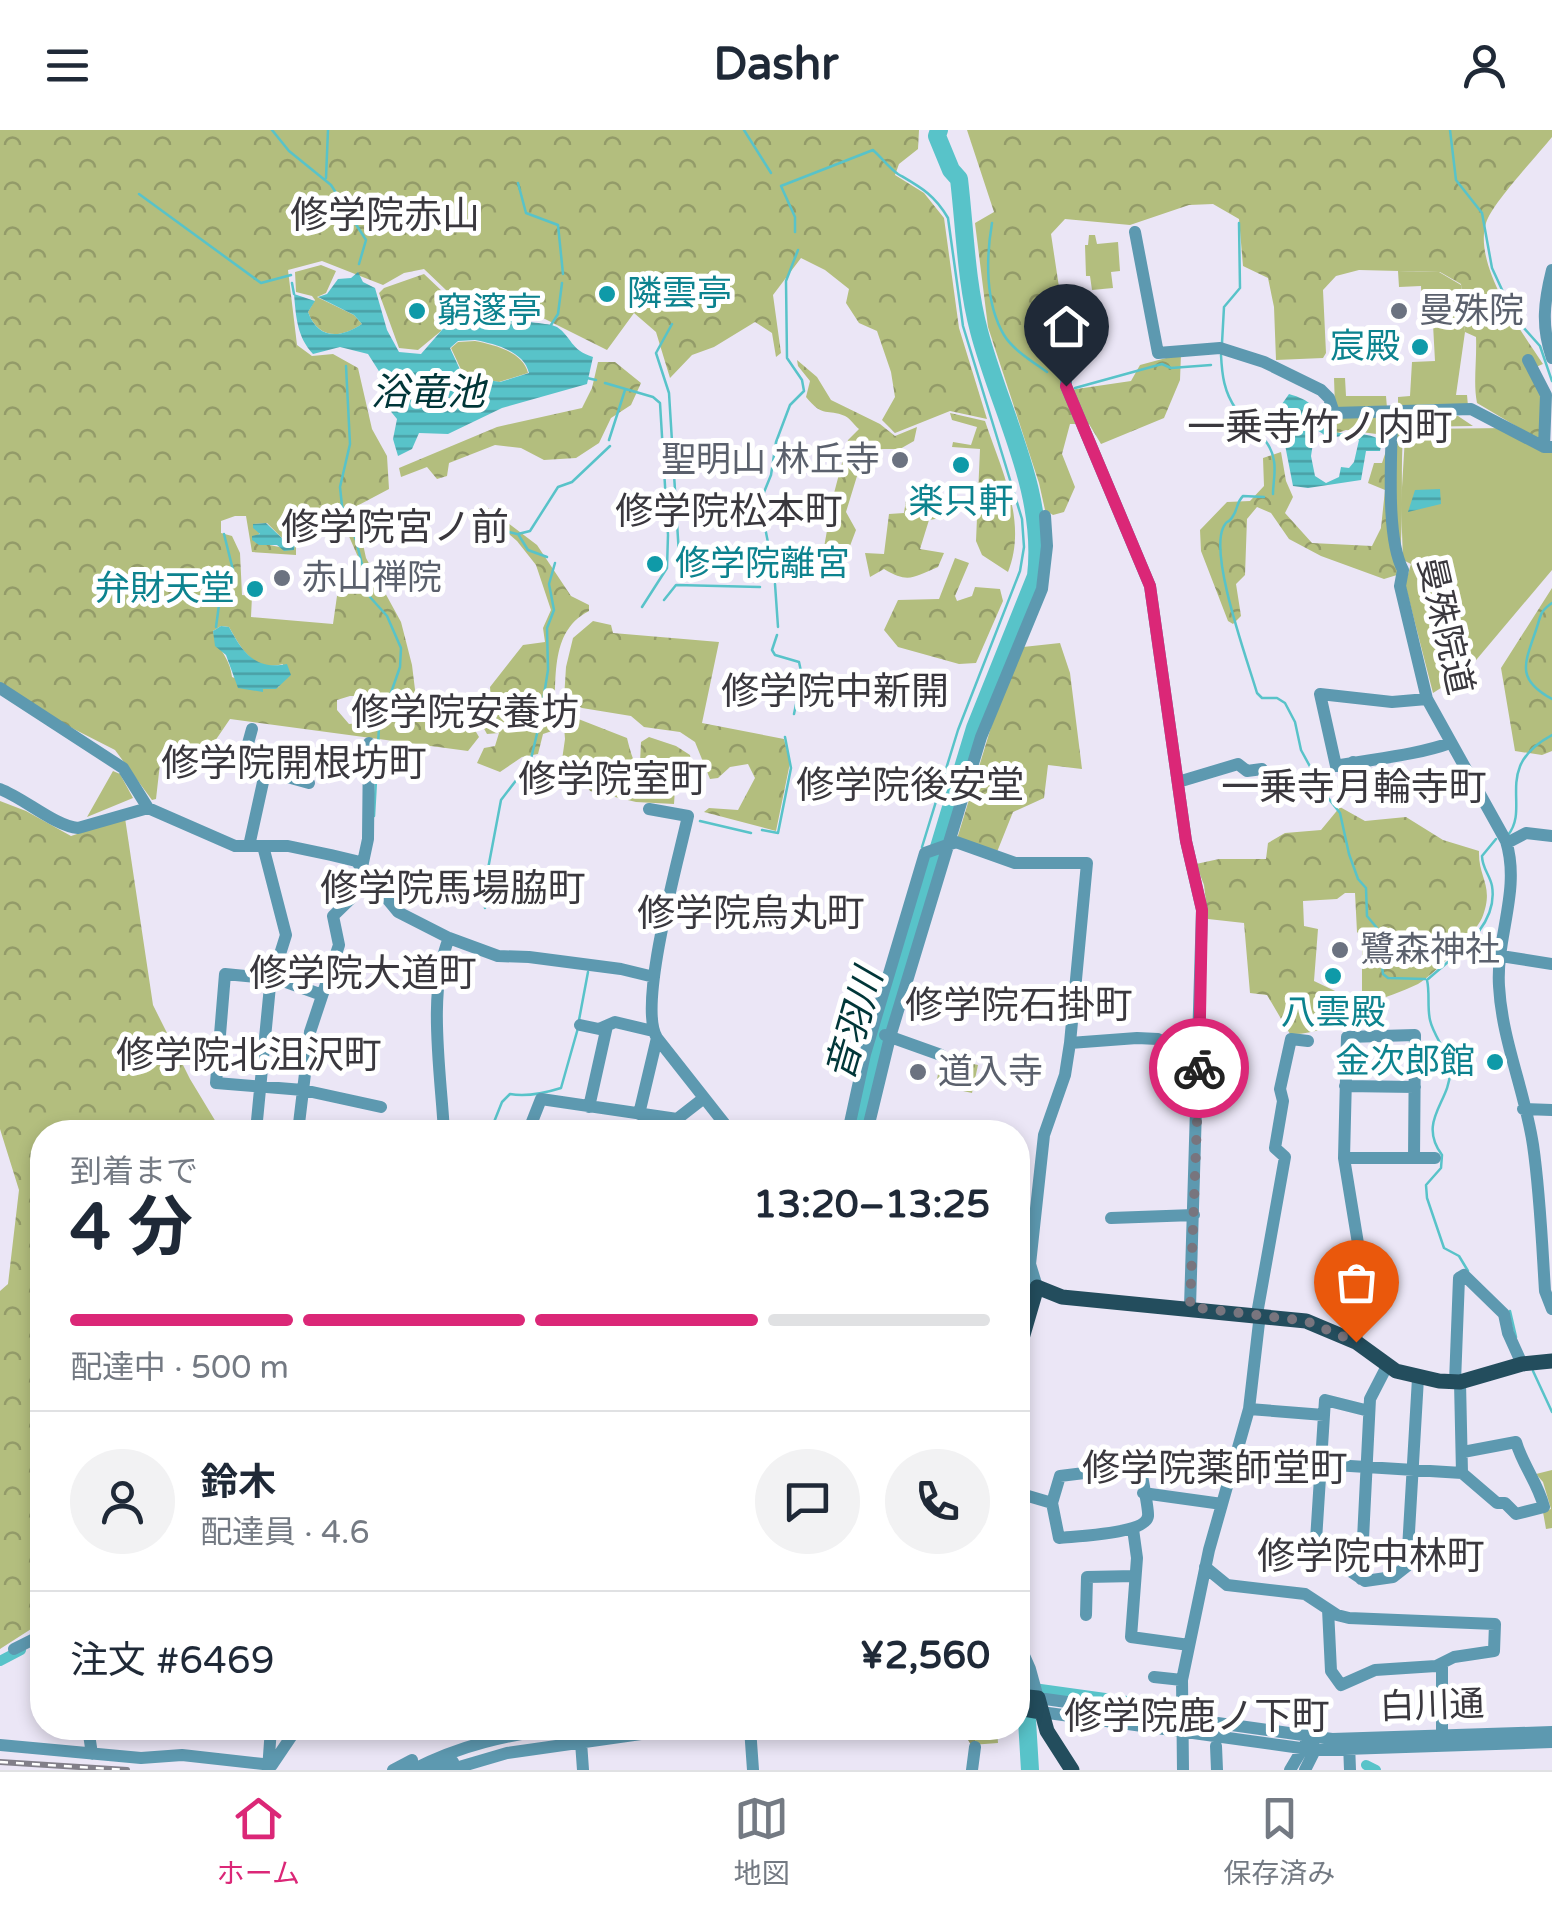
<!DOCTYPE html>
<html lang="ja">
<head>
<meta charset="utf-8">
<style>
	body { margin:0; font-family:"Varela Round","Noto Sans JP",sans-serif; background:#f2f2f3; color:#1f2937; height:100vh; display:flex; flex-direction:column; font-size:38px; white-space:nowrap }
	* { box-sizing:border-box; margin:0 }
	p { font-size:32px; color:#747a83 }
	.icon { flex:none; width:55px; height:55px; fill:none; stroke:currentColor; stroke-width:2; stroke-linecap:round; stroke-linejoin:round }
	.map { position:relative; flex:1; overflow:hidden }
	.drawer { position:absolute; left:30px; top:990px; width:1000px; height:620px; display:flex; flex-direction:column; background:#fff; border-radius:40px; box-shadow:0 5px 15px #0003 }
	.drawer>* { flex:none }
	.pin { position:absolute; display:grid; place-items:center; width:85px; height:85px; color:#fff; margin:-102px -42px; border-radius:50% 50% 50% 0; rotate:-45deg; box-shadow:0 0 10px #0007 }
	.pin .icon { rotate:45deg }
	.courier { position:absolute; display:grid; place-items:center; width:100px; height:100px; margin:-50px; border:8px solid #db2777; border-radius:50%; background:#fff; color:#222; box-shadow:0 2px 12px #0007 }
	.overview em { font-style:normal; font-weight:700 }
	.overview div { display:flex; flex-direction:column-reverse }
	.overview { display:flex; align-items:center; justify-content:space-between; height:170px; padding:0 40px }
	h1 { font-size:65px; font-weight:700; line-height:75px }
	.bar { display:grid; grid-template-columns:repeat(4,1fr); gap:15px 10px; align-content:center; height:120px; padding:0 40px }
	.bar i { height:12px; border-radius:8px; background:#e0e1e3 }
	.bar .selected { background:#db2777 }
	.bar p { grid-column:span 4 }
	.line { display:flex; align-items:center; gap:25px; padding:0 40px; border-top:2px solid #e0e1e3 }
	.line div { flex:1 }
	.round { display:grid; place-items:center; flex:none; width:105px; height:105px; border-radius:52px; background:#f2f2f3 }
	header { display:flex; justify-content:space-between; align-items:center; height:130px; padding:0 40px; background:#fff; font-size:45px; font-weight:700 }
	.menu { display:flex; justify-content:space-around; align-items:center; height:140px; border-top:2px solid #e0e1e3; background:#fff; font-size:28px; color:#747a83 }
	.menu a { display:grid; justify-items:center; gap:5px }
	.menu .selected { color:#db2777 }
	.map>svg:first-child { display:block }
	.forest { fill:url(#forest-crowns); fill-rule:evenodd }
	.cemetery { fill:url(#cemetery-stones) }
	.green { fill:#b3be7e }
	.water { fill:url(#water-rules); fill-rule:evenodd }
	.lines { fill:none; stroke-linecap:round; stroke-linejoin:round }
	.stream { stroke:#58c3c9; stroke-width:2.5 }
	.canal { stroke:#58c3c9; stroke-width:10 }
	.river { stroke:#58c3c9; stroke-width:18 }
	.minor { stroke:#5d99b0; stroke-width:12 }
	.major { stroke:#234d5d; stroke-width:15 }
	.rail-casing { stroke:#827f89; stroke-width:6 }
	.rail { stroke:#fff; stroke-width:2.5; stroke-dasharray:8; stroke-linecap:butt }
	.done { stroke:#78757e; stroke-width:10; stroke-dasharray:0 18 }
	.route { stroke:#db2777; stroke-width:12 }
	.culture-dot { fill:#0f9aa8; stroke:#fff; stroke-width:4 }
	.worship-dot { fill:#6b7280; stroke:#fff; stroke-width:4 }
	.labels { text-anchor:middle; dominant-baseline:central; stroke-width:10; stroke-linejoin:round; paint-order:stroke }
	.culture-label { font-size:35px; fill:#0d838f; stroke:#fff; text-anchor:start }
	.worship-label { font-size:35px; fill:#5b616d; stroke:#fff; text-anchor:start }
	.street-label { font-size:35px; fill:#3a383e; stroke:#fff }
	.neighbourhood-label { font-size:38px; fill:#3a383e; stroke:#fff }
	.water-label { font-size:38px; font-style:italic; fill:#003638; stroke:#fff }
</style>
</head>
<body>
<header><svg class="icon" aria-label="menu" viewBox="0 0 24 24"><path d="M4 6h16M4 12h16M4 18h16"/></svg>Dashr<svg class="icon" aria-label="person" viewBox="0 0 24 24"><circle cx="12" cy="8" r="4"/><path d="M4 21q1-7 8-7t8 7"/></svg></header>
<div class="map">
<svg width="1552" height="1640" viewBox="0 0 1552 1640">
	<defs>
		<pattern id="forest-crowns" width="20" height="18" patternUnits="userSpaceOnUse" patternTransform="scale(2.5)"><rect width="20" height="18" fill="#b3be7e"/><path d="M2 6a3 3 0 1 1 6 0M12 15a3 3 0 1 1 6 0" fill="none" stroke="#939b69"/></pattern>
		<pattern id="cemetery-stones" width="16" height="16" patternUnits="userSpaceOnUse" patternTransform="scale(2.5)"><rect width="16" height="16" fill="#b3be7e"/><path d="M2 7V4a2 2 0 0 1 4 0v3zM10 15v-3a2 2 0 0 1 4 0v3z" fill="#939b69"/></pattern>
		<pattern id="water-rules" width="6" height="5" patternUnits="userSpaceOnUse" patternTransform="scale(2.5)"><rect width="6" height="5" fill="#58c3c9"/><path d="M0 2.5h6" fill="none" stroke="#4a9fa5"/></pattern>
	</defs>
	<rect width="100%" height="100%" fill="#ebe6f6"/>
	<!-- forest -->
	<path class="forest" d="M0,0H919L918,19L899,34L895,45L924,63L944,88L959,198L987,289L950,281L895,303L882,290L895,267L891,242L877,201L859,193L846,173L849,159L825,140L801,128L773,165L781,223L776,227L772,203L755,192L714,217L692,225L670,248L656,202L634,183L607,220L541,187L499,186L448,170L446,160L424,139L404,143L383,155L322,131L288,140L297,215L312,226L333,224L358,238L372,299L387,326L389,359L355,377L366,428L401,492L412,535L417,576L469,590L479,607L468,621L230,589L202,630L182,634L161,625L156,669L152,670L115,620L66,595L0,552ZM235,386H246L252,422L296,425V409L282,408V397L300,388H341L358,427L359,447L337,466L333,494L251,487L252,466L242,465L240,423L232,406L221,403V391ZM267,393L284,410L295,412L294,420L255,412L253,406H258L260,402L254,394ZM221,496L229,497C242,520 254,542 283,534L279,557L263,559L232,547C230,527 217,519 213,501ZM350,566H360V593L349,594L337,580V570Z
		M967,0H1552V7C1537,26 1492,73 1486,93C1473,135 1521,201 1543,234L1529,240L1544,270L1542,306L1536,308L1477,273C1473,253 1477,230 1476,207L1465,202L1461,154L1440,142L1359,140L1336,146L1323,160L1326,223L1323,228L1276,230L1274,177L1268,148L1243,136L1239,89L1213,74L1189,75L1130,95L1065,89L1051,104L1065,197L1056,228L1063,261L1131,251L1140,235L1181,224L1180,250L1164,288L1101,314L1089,294H1070L1062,324L1075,357L1064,382L1053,385L1045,380L1039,353L988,197L975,93L994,82Z
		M321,135L336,141L326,163L317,167L354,185L362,194C340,209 318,209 308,182L315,170L312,166L296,162L295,142Z
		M424,144L443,162L445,176L441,201L418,220L399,218L379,163L384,158Z
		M797,230L817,247L831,270L880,294L895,306L917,297L914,311L900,319H882L878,332L861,333L846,382L856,400L842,437L828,438L823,423L833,367L848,310L859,299C854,295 851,289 845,286C827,278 824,289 806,267L810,251L798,236Z
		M598,232H615L641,253L631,275L611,288L599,313L576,328L544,330L521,318L495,315L449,333L447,346L437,349L427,337L401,347L399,338L497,297L582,278L592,258Z
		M1327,277L1387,287L1384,305L1346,300L1335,304L1325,299L1320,281Z
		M950,283L985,291C1001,339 1028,392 1008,442L982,425L976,411L980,319L952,317L953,312L971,315L977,297L952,290Z
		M1458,286L1473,296L1413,297L1403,305C1400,349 1405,403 1397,445L1384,449L1321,426L1289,409L1271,383L1257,377L1247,389L1245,445L1236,454L1241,486L1233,494L1228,491L1201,421L1200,400L1227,372L1250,371L1264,356L1263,328L1281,322L1286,351L1293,367L1285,383L1312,413L1372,416L1381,398L1385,360L1368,353L1374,333H1382L1397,288Z
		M916,358H926L932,365L954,373L941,388L929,390L920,419L944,423L938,437C913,447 909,454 884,439L870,447L865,423L884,424L889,384L904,383L906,370Z
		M488,378L537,415L571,466L589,475V481C544,504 560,561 552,601L543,604L538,624L522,627L500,642L477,633L484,618L495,616L499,603L487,604L477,586V573L483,576L491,570L490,557L523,515L545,512L543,498L551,480L536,435L517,411L488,386Z
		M955,428L969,433L955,466L957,471L972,466L975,457L1000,459L1003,471L976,533L959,534L898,517L884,500L898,470L939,469Z
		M1552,458V621L1542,625L1515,621L1501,538Z
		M593,491L611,495L613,503L719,512L702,593L784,609L790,633L776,701L704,682L709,678L738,680L755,648L748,634L730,637L718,648L710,649L695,612L680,602L644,597L631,586L582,578L564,569L566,537L573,508Z
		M1060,513L1070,543L1082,639L1048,635L1044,668L1013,682L997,722L957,709L999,571L1023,517Z
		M563,583L627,608C636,645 641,646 675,659L674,674L636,672L590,661L583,649L562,648L550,657L546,644L561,637L565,609Z
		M649,607L676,616L690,625C692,637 694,643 682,649L640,633L641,612Z
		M0,671L26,681L71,706L125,688L153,875L190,949L222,1002H42V1492L0,1519V1161L8,1154L19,1060L0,999Z
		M1340,677L1365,691L1406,687L1443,710L1479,721C1478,749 1495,755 1482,788C1475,804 1433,845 1418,854C1402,862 1384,867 1368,874C1339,888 1324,905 1290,904L1267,865L1250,863L1244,793L1208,789L1204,755L1196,734L1219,729H1266L1268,713L1285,703L1321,700ZM1345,763H1355L1357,802L1362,807V867L1350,868L1314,851L1318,799L1304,796L1303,771L1337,769Z"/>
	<!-- cemetery -->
	<path class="cemetery" d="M941,927L978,935L972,963L936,955Z
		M971,1598H997L998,1613L971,1615L968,1610Z"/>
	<!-- green -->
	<path class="green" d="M1089,105H1095L1097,114L1118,112L1120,141L1111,142L1113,158L1092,160L1090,146H1086L1085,115H1088Z
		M1398,141L1439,142L1461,155L1465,202L1456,265H1467L1468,276L1398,278V267L1410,266L1412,232L1435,231L1432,176H1422L1421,156L1399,157Z
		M475,211C495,215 523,222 528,243L499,252L464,246L451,218L458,212Z
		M1334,248H1345L1346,266H1386L1387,278L1335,277Z
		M1509,298L1552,321V440L1466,542L1433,563L1405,454L1411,434L1403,430L1401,374L1405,307L1413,299Z
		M113,641L120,644L133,668L87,687Z
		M1552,1340V1398L1546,1399L1543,1382L1551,1379L1543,1352L1536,1344Z"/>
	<!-- water -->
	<path class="water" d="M358,142L363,152L375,158L387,200L399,222L421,224L448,193V176L457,175L467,187C483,190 548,191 557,197C572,207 570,220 593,227L587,254L502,278L448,304L419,303L412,319L398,326L393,309L397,289L388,278L389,257L368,224L340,217L313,224C297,207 296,187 294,164L315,171L308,182C318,209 339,209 362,194L354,185L318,167L327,164L338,149L351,148ZM475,210C495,214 524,221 529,243L500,252L463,246L450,218L458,211Z
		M1289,264C1310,270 1319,278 1325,299C1341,308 1362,298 1382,311L1380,321H1366L1361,350L1308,358L1293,356L1280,289L1282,274ZM1308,294L1329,308L1342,306L1346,310H1359L1354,332L1349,338L1341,337L1339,347L1326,353L1315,346L1311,326L1314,307Z
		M1440,359L1441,374L1408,382L1415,360Z
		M266,393L284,410L295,412L294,420L284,421L277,415H259L252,410V406L260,404L253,398V394Z
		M221,496L229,497C243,523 255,540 287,534L291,545L276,559H263V562L238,558L226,525L215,516L213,501Z"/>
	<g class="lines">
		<!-- stream -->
		<path class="stream" d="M272,0L289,21L331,55L366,110L359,134
			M744,0L771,43
			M1450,0L1456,50L1482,83L1492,138L1515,188L1540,216L1552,251
			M326,48L328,0
			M518,53L526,83L558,95L563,144
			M139,64L261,153L291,145
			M992,93C986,128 985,173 1004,205C1013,220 1033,232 1047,242
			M795,102V87L781,56L873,20C881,27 889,38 898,44C920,57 934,64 948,88L963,196L1022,389L1024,417L1020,441L958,600L922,717
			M292,153L294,164
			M672,194L656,223L669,263L680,441
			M551,195L558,184L562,153
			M1222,213L1224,177L1240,158L1239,93
			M1221,225C1222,245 1224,262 1236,279C1249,296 1271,308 1274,331C1276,342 1273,354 1273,364
			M346,236L350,314L340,357L342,376L356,410L370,467L387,486L401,518L400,537L379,597L374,686
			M587,248L596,250
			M605,253L653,267L660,273L668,405L667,438L642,477
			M1075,258L1162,234L1171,238L1211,235
			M609,310L625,260
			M1264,367L1243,366C1236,373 1238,379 1233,386C1227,396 1228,387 1223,398C1210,428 1247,529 1257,563L1262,568H1277L1285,573L1295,592L1301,620L1325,664L1340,683L1349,724L1358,749L1366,758L1367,786L1377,798L1383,844L1388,848L1425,849
			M489,397L517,404
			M547,427L528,420L518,404L530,401L558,357L572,352L610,316
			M773,438L760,372L771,345L776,312L790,275L804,261L802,250L787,228L786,151L798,120
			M775,454L778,497
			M664,470L676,455L760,457
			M1552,473C1539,482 1541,486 1536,500C1525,533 1515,549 1552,569
			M216,497L221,460L233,440L224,404
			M777,505L772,520L775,525L799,532L802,546L794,584
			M542,577L548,540L547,498L554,480L549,454L555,433
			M530,633L541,587
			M700,691L751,703
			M762,700L778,703L791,638L785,607
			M1508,705C1531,677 1492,637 1552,605
			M485,778L484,760L501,670L521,644
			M579,890L588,842
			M490,1002L502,972L510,964C526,967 545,963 561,958L578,898
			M1468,1141L1459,1126L1444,1118L1427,1068L1426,1055L1441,1038L1442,1025C1417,991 1450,972 1450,942C1450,923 1434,908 1430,890C1427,877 1430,863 1427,850C1453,826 1499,798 1492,756C1490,745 1482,738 1482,726L1496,709
			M1510,1181L1516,1207
			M1533,1241L1552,1282"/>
		<!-- canal -->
		<path class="canal" d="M0,1531L21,1520
			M1019,1556L1177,1578
			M1366,1635L1376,1640"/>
		<!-- river -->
		<path class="river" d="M857,1002L876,926L975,598L1036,446C1046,360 1000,282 979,201C966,152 965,100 959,49L951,40L937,6L939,0
			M1018,1533L1025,1557L1030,1640"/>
		<!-- minor -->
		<path class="minor" d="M1135,102L1158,223L1220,218L1264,232L1321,260L1329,268L1334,283L1471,279L1544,317H1552
			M1552,140C1544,172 1541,196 1552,228
			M1528,230L1546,265L1544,317
			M1066,249V256L1150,456L1186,711L1202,780L1190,1177
			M1392,282C1392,323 1385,406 1403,440L1400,456L1427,569L1506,711C1521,760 1496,806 1499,856C1502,911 1525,961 1533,1015C1540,1063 1542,1113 1545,1161L1552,1179
			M0,558L123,638L148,678
			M1427,569L1392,572L1320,564L1336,636C1373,629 1417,625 1450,613
			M226,630L309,653
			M1353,632L1363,666
			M242,635L252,599
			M1178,652L1238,634L1247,641L1262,639
			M0,659C24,668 55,696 78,698L148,678L235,716H288L331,725L356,731L398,782L449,808L498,826L529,827L621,839L654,847
			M649,679L688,686C679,728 637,876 657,908L731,1002
			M1507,713L1526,703L1552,706
			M249,716L265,643
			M263,716L286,805L270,856L256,1001L273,1002
			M362,737L368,709L369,613
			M1501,826L1552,834
			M322,865L278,849L225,844L216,953L303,960L381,977
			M580,895L599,899L615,892L653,901
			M885,905L941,925
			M1070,913L1137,908L1158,909L1166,913L1199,912
			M1345,956L1415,957
			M589,977L607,896
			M1523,979L1552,980
			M639,984L657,908
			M298,1002L310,902L339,815L333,786L369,751
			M444,1002C441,944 427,862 449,808
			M528,1002L541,969L677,989L704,968
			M848,1002L865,924L925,723L956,712L1015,733H1087L1070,913L1065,945L1044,1005L1030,1134
			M867,1002L890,907L981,607L1042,459L1047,416L1045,386
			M1344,1028H1435
			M1111,1088L1194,1085
			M1018,1123L1030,1134L1037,1157
			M1257,1184L1285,1027L1275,1018L1283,971L1280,959L1291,909L1308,911
			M1356,1212L1363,1144L1344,1028L1347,907L1415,905L1414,1028
			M1455,1252L1459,1148L1464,1145L1504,1184L1508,1203L1522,1234
			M1460,1252L1462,1343
			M1249,1279L1324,1285L1325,1270L1369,1281
			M1324,1285L1315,1426L1338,1427L1344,1437L1365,1451L1393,1447L1407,1436L1418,1248
			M1236,1329L1462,1343L1497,1373H1505L1516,1384L1544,1377C1538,1353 1523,1336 1516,1312L1463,1322
			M1133,1337L1141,1339C1142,1348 1149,1380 1148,1386C1146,1404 1076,1406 1059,1408L1052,1373L1060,1346Z
			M1018,1363L1052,1373
			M1143,1363L1222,1374
			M1133,1399L1137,1428L1131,1507L1189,1515
			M1205,1437L1227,1455L1305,1464L1337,1485L1349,1488L1495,1494L1494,1521L1454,1527L1436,1536L1375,1540L1341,1555L1331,1541L1328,1479
			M1361,1449L1370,1269L1387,1236
			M1086,1485L1087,1447L1135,1446
			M1018,1512L1030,1539L1038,1568L1332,1609L1552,1602
			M14,1519L42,1505
			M1442,1534V1606
			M37,1539L42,1538
			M1154,1547L1182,1550
			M1041,1582L1315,1620L1552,1612
			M88,1598L92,1624
			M750,1598L753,1640
			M581,1612L583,1640
			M1349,1613L1350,1640
			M0,1615L141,1628L182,1625L272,1635L297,1598
			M1216,1616L1217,1640
			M268,1640L271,1598
			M393,1640L412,1630
			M412,1640C461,1615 506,1605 560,1598
			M432,1640L453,1632
			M449,1640L507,1623L662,1601L667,1598
			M972,1640L975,1617
			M1183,1640L1182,1550L1209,1420L1249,1279L1260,1184
			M1290,1640L1306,1613
			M1305,1640L1315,1620L1313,1614"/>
		<!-- major -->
		<path class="major" d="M1018,1222L1037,1157L1062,1167L1306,1191L1356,1212L1396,1241L1439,1251L1460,1252L1522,1234L1552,1231
			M1018,1566L1038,1568L1047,1601L1072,1640
			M1018,1578L1041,1582"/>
		<!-- rail casing -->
		<g class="rail-casing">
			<path id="rail" d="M0,1632L127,1640"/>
		</g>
		<!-- rail -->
		<use href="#rail" class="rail"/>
	</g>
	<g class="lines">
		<!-- done -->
		<path class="done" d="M1199,938L1190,1177L1306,1191L1356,1212"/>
		<!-- route -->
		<path class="route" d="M1066,256L1150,456L1186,711L1202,780L1199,938"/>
	</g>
	<!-- markers -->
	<g class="culture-dot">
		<circle cx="607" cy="164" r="10"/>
		<circle cx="417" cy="181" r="10"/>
		<circle cx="1420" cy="217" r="10"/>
		<circle cx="961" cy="335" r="10"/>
		<circle cx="655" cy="434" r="10"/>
		<circle cx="255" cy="459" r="10"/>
		<circle cx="1333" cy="846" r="10"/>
		<circle cx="1495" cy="932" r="10"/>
	</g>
	<g class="worship-dot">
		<circle cx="1399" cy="181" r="10"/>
		<circle cx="900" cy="330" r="10"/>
		<circle cx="282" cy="448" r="10"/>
		<circle cx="1340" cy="820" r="10"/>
		<circle cx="918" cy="942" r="10"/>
	</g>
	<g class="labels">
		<!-- culture labels -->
		<g class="culture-label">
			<text x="627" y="164">隣雲亭</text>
			<text x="437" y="181">窮邃亭</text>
			<text x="1400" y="217" text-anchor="end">宸殿</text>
			<text x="961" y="372" text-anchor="middle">楽只軒</text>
			<text x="675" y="434">修学院離宮</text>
			<text x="235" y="459" text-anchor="end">弁財天堂</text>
			<text x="1333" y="883" text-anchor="middle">八雲殿</text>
			<text x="1475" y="932" text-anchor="end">金次郎館</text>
		</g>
		<!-- worship labels -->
		<g class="worship-label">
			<text x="1419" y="181">曼殊院</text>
			<text x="880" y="330" text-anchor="end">聖明山 林丘寺</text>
			<text x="302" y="448">赤山禅院</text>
			<text x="1360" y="820">鷺森神社</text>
			<text x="938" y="942">道入寺</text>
		</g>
		<!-- street labels -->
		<g class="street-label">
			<text transform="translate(1445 496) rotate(77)">曼殊院道</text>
			<text transform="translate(1432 1576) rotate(-2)">白川通</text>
		</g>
		<!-- neighbourhood labels -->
		<g class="neighbourhood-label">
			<text x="385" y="86">修学院赤山</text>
			<text x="1320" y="298">一乗寺竹ノ内町</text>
			<text x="729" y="382">修学院松本町</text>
			<text x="395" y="398">修学院宮ノ前</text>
			<text x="835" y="562">修学院中新開</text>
			<text x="465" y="583">修学院安養坊</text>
			<text x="294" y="634">修学院開根坊町</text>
			<text x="613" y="650">修学院室町</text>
			<text x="910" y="656">修学院後安堂</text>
			<text x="1354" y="658">一乗寺月輪寺町</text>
			<text x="453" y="759">修学院馬場脇町</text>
			<text x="751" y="784">修学院烏丸町</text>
			<text x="363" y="844">修学院大道町</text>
			<text x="1019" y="876">修学院石掛町</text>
			<text x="249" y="926">修学院北沮沢町</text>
			<text x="1215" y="1339">修学院薬師堂町</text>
			<text x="1371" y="1427">修学院中林町</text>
			<text x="1197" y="1587">修学院鹿ノ下町</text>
		</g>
		<!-- water labels -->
		<g class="water-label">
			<text x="428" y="263">浴竜池</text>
			<text transform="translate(855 895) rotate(-74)">音羽川</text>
		</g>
	</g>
</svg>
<div class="pin" style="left:1356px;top:1212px;background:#ea580c"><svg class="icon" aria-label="bag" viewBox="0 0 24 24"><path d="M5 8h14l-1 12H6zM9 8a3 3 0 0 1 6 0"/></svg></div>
<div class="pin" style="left:1066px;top:256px;background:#1f2937"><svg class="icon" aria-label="home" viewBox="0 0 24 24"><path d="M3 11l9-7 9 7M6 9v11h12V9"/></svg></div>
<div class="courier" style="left:1199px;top:938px"><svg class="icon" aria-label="bike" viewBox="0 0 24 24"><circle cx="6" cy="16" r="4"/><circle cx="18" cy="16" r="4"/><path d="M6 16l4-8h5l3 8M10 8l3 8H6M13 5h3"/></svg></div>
<section class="drawer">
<div class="overview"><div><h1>4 分</h1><p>到着まで</p></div><em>13:20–13:25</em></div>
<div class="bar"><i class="selected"></i><i class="selected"></i><i class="selected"></i><i></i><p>配達中 · 500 m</p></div>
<div class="line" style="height:180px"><a class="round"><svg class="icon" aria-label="person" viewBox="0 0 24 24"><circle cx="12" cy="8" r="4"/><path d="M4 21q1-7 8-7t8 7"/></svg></a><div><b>鈴木</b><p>配達員 · 4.6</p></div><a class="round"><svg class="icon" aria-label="chat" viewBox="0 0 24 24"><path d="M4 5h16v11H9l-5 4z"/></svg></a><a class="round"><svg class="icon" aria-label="phone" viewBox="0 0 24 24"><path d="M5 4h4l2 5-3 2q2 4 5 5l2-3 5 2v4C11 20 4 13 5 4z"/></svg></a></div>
<div class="line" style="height:130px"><div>注文 #6469</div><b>¥2,560</b></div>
</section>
</div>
<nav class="menu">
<a class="selected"><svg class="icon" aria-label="home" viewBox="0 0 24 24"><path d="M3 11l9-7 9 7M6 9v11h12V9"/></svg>ホーム</a>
<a><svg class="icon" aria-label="map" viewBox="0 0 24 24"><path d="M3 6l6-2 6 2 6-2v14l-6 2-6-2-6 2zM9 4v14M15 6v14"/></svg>地図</a>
<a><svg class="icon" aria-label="saved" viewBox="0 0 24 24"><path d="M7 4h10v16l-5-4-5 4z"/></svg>保存済み</a>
</nav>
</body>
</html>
